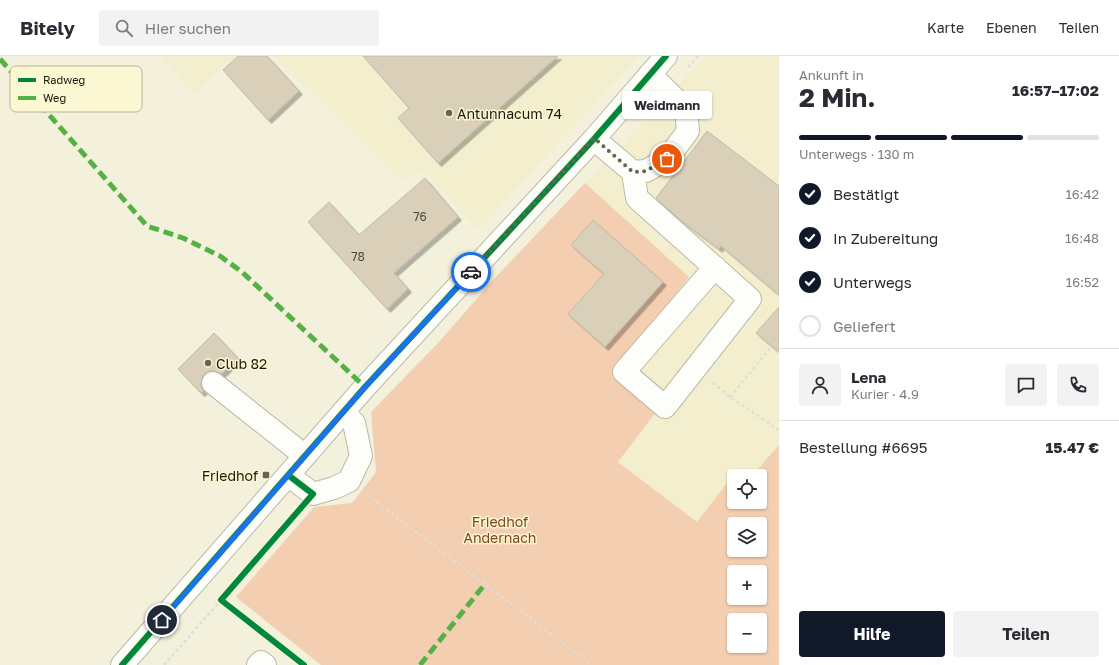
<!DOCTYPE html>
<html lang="de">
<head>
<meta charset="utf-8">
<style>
	body { margin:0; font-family:"Golos Text",sans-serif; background:#f2f2f3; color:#2b2b33; height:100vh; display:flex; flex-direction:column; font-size:15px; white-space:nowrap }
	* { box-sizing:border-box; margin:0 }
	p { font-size:13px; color:#7c7c81 }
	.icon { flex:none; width:22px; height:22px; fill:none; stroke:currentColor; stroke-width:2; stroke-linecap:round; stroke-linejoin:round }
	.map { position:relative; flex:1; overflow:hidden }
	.sheet { display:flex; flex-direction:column; background:#fff; width:340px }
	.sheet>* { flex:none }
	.buttons { position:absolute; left:727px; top:413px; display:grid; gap:8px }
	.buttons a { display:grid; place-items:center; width:40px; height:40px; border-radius:4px; background:#fff; box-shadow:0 1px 3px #0004; font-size:20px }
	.pin { position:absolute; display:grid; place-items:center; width:34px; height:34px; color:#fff; margin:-17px; border:2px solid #fff; border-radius:50%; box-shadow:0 1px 4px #0007 }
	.courier { position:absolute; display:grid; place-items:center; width:40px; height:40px; margin:-20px; border:3px solid #1a73e8; border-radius:50%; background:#fff; color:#222; box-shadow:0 1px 5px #0007 }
	.bubble { position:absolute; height:28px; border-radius:4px; background:#fff; box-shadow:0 1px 3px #0004; font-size:13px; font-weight:700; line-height:28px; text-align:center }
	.head em { font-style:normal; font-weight:700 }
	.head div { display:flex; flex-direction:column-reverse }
	.head { display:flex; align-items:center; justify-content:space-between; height:68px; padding:0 20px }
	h1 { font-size:26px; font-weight:700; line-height:30px }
	.bar { display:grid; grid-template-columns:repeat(4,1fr); gap:6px 4px; align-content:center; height:48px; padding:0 20px }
	.bar i { height:5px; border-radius:3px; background:#e1e1e2 }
	.bar .on { background:#111827 }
	.bar p { grid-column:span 4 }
	.line { display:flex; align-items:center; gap:10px; padding:0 20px; border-top:1px solid #e1e1e2 }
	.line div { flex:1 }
	.round { display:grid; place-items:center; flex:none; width:42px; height:42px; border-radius:4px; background:#f2f2f3 }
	ol { padding:0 20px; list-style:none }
	li { display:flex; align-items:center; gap:12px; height:44px }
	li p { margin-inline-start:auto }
	li .icon { padding:4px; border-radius:50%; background:#111827; color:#fff; stroke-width:4 }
	li:last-child { color:#7c7c81 }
	li i { width:22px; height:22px; border:2px solid #e1e1e2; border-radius:50% }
	.action { display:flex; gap:8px; margin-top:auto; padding:8px 20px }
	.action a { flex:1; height:46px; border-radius:4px; background:#111827; color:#fff; font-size:16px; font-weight:700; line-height:46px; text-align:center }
	.action a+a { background:#f2f2f3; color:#2b2b33 }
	header { display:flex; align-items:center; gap:24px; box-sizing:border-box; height:56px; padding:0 20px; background:#fff; border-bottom:1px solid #e1e1e2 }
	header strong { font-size:19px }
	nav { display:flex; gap:22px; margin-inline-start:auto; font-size:14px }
	.search { width:280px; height:36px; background:#f2f2f3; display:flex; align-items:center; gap:10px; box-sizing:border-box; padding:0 14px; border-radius:4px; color:#7c7c81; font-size:15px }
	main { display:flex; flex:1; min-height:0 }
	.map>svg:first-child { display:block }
	.built { fill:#f3efce }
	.green { fill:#f4ceb0; fill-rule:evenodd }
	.building { fill:#dad0ba; stroke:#bfbaab; filter:url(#shadow) }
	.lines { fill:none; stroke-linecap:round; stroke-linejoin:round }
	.minor-casing { stroke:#bbbaa9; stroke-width:24 }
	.path { stroke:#dfddd7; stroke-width:2.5; stroke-dasharray:3 3; stroke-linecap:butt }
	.minor { stroke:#fdfdfa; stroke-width:22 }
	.quiet { stroke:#55b144; stroke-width:5; stroke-dasharray:10 5; stroke-linecap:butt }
	.cycleway-casing { stroke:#fcf8d3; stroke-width:8 }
	.cycleway { stroke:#00873e; stroke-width:6 }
	.done { stroke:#666454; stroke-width:4; stroke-dasharray:0 7.2 }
	.route { stroke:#1a73e8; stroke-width:5 }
	.poi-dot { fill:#666454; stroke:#fcf8d3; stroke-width:1.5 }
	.labels { text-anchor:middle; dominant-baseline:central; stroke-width:3; stroke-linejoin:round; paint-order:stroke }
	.number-label { font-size:12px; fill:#4a4637 }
	.poi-label { font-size:14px; fill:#1a180b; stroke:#fcf8d3; text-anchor:start }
	.park-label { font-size:14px; fill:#814319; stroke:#fcf8d3 }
	.key { fill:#fcf8d3; stroke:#b8b597; stroke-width:1 }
	.key-label { font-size:11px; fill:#1a180b }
</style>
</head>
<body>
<header>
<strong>Bitely</strong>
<div class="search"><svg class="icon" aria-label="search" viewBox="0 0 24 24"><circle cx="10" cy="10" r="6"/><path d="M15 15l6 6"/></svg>Hier suchen</div>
<nav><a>Karte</a><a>Ebenen</a><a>Teilen</a></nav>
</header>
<main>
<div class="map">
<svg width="779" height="609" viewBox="0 0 779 609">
	<defs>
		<filter id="shadow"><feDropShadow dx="3.5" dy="3.5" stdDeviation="0" flood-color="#0004"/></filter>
	</defs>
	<rect width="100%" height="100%" fill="#f3f0dc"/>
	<!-- built -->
	<path class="built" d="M161,0H235L194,38Z
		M274,0H639L478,174L423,115L400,123Z
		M705,0H779V389L752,420H737L734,418L697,467L618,406L612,321L689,221L585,127Z"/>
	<!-- green -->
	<path class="green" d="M585,127L689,221L612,321L656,356L618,406L697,466L734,418L737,420H734V446H760V420H752L779,389V609H321L236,541L314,451L352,447L376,416L371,356L439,286L494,223ZM734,468H760V494H734ZM734,516H760V542H734ZM734,564H760V590H734Z"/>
	<!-- building -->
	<path class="building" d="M238,0H267L299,35L268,64L223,14Z
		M363,0H558L438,107L398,62L409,52Z
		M707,75L779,130V239L721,190L719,193L679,163L656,142Z
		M425,122L458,161L394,217L408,233L387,253L308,166L329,146L359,179Z
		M593,164L663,226L605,291L568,258L604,218L571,189Z
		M779,251V296L756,277Z
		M214,277L238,302L222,318L214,315H209L203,319L201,326V331L204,335L201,337L178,313Z"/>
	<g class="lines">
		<!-- minor casing -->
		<g class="minor-casing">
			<path id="minor" d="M594,83L633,116L637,142L750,243L665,351L624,316L715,211
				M633,116L646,115L667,103L688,75L686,54L650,18
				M213,327L305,400
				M288,419L313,438L334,432L349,425L361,400L354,367L344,356
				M122,609L365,331L594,83L666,0
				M258,609L261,606L265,609"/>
		</g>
		<!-- path -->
		<path class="path" d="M688,11L698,0
			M713,327L730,341L779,374
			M730,341L772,290
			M367,439L592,609
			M164,609L221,544"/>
		<!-- minor -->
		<use href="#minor" class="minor"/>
		<!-- quiet -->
		<path class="quiet" d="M0,3L147,170L183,182L220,200L242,216L365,331
			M420,609L485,528"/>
		<!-- cycleway casing -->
		<g class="cycleway-casing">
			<path id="cycleway" d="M288,419L313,438L221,544L304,609
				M122,609L365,331L594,83L666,0"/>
		</g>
		<!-- cycleway -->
		<use href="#cycleway" class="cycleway"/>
	</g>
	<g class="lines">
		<!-- done -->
		<path class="done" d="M471,216L594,82L633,116L646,115L667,103"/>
		<!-- route -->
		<path class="route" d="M162,564L365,331L471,216"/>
	</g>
	<!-- markers -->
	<g class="poi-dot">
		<circle cx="449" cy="57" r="4"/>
		<circle cx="208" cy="307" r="4"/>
		<rect x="262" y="415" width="8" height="8" rx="2"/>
	</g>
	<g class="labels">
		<!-- number labels -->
		<g class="number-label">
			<text x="420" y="160">76</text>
			<text x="358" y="200">78</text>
		</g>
		<!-- poi labels -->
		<g class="poi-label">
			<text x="457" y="57">Antunnacum 74</text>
			<text x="216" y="307">Club 82</text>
			<text x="258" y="419" text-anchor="end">Friedhof</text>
		</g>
		<!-- park labels -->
		<g class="park-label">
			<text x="500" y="465">Friedhof<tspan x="500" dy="16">Andernach</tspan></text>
		</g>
	</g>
	<!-- legend -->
	<rect x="10" y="10" width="132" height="46" rx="6" class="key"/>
	<rect x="18" y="22" width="18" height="4" fill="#00873e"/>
	<rect x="18" y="40" width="18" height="4" fill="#55b144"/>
	<g class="key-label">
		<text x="43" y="28">Radweg</text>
		<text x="43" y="46">Weg</text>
	</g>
</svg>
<div class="buttons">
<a><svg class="icon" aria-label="locate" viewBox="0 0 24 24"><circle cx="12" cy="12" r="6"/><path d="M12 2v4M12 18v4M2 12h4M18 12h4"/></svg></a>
<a><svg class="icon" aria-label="layers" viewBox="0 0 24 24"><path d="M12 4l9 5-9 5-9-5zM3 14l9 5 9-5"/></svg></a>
<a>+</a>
<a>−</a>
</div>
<div class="pin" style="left:667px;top:103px;background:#ea580c"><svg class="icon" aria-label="bag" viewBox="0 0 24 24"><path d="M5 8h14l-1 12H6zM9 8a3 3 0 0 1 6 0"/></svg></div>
<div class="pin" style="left:162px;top:564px;background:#1f2937"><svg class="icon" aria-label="home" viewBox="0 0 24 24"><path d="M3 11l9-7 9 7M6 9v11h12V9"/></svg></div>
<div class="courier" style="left:471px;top:216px"><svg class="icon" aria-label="car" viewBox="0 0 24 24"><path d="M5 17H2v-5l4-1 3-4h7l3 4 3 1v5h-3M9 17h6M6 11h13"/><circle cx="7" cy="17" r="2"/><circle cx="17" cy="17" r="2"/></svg></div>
<div class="bubble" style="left:622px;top:35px;width:90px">Weidmann</div>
</div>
<section class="sheet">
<div class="head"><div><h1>2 Min.</h1><p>Ankunft in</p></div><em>16:57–17:02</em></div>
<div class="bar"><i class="on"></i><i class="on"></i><i class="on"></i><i></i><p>Unterwegs · 130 m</p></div>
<ol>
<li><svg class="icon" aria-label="check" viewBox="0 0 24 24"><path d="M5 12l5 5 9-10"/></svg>Bestätigt<p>16:42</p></li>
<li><svg class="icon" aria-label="check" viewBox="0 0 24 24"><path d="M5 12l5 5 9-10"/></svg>In Zubereitung<p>16:48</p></li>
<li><svg class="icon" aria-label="check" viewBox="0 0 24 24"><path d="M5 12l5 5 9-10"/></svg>Unterwegs<p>16:52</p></li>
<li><i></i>Geliefert</li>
</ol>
<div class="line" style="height:72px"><a class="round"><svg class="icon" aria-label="person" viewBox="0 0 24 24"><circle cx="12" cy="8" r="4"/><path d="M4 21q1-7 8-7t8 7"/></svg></a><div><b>Lena</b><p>Kurier · 4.9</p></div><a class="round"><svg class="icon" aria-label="chat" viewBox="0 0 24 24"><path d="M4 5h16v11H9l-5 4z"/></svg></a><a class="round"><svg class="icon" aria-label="phone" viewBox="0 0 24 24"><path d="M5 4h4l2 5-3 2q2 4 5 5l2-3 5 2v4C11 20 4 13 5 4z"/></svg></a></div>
<div class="line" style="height:52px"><div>Bestellung #6695</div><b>15.47 €</b></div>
<div class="action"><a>Hilfe</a><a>Teilen</a></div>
</section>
</main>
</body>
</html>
